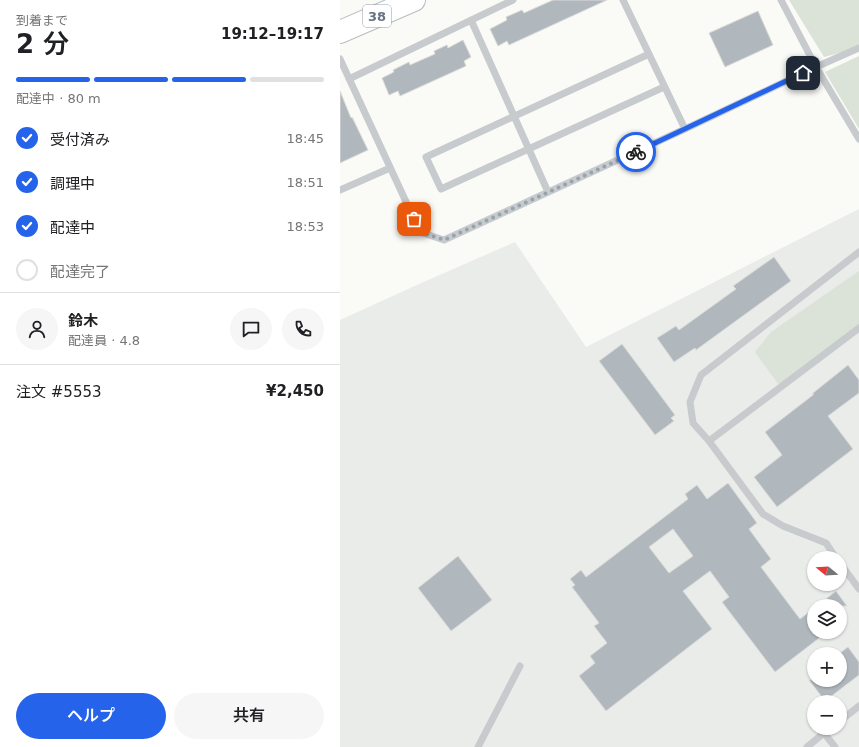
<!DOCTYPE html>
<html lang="ja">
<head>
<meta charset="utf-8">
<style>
	body { margin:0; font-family:"DejaVu Sans","Noto Sans JP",sans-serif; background:#f6f6f6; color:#202124; height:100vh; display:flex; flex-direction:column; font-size:15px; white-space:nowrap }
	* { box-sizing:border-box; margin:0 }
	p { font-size:13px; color:#757577 }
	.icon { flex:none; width:22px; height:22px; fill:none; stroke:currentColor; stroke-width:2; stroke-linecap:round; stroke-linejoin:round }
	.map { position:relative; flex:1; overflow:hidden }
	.sheet { display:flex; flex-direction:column; background:#fff; width:340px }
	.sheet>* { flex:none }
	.needle { width:26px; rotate:288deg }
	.buttons { position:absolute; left:467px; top:551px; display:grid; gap:8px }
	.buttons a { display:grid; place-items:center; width:40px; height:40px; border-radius:50%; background:#fff; box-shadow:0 1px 3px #0004; font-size:20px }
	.pin { position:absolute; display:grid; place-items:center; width:34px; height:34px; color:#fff; margin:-17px; border-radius:8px; box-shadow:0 2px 6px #0006 }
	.courier { position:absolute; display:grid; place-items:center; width:40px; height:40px; margin:-20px; border:3px solid #2563eb; border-radius:50%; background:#fff; color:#222; box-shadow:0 1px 5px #0007 }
	.summary em { font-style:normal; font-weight:600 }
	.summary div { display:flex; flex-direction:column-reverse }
	.summary { display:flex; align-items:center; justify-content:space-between; height:68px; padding:0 16px }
	h1 { font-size:26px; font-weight:600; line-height:30px }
	.bar { display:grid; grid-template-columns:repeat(4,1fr); gap:6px 4px; align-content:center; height:48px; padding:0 16px }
	.bar i { height:5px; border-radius:3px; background:#e0e0e0 }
	.bar .active { background:#2563eb }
	.bar p { grid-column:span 4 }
	.line { display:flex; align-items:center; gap:10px; padding:0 16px; border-top:1px solid #e0e0e0 }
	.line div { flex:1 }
	.round { display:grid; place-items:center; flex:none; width:42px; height:42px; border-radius:21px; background:#f6f6f6 }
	ol { padding:0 16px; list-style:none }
	li { display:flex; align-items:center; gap:12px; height:44px }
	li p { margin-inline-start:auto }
	li .icon { padding:4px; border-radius:50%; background:#2563eb; color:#fff; stroke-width:4 }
	li:last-child { color:#757577 }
	li i { width:22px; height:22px; border:2px solid #e0e0e0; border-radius:50% }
	.cta { display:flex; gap:8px; margin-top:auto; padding:8px 16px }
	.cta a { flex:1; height:46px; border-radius:24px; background:#2563eb; color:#fff; font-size:16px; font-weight:600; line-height:46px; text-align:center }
	.cta a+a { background:#f6f6f6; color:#202124 }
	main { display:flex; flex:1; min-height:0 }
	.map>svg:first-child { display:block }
	.built { fill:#eaecea; fill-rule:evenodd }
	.green { fill:#dbe2d8 }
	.building { fill:#b0b8be; stroke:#dbdbd9; fill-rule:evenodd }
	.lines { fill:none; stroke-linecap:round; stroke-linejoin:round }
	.highway-casing { stroke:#b9bdc0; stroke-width:24 }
	.lane { stroke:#c7cbce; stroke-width:7 }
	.highway { stroke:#fff; stroke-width:22 }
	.done { stroke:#98a3ac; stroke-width:4; stroke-dasharray:0 7.2 }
	.route { stroke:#2563eb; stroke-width:5 }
	.labels { text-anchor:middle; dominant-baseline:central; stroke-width:4; stroke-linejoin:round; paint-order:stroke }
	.shield { fill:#fff; stroke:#929ea8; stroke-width:1 }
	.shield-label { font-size:13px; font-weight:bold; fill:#637483 }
</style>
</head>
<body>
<main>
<section class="sheet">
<div class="summary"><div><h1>2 分</h1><p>到着まで</p></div><em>19:12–19:17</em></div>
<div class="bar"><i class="active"></i><i class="active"></i><i class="active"></i><i></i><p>配達中 · 80 m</p></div>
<ol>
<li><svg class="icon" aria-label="check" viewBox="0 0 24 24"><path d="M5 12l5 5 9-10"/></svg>受付済み<p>18:45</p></li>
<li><svg class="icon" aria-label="check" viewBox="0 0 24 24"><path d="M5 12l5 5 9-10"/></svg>調理中<p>18:51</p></li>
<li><svg class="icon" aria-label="check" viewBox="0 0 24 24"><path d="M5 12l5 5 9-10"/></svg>配達中<p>18:53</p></li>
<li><i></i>配達完了</li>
</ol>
<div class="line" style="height:72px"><a class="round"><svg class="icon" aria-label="person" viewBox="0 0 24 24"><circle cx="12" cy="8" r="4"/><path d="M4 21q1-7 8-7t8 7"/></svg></a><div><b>鈴木</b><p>配達員 · 4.8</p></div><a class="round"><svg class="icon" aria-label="chat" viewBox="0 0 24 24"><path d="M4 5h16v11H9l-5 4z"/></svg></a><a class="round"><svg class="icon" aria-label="phone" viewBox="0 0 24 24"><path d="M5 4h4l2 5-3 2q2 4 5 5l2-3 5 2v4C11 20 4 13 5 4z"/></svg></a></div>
<div class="line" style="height:52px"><div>注文 #5553</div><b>¥2,450</b></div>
<div class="cta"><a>ヘルプ</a><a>共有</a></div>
</section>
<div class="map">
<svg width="519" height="747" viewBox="0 0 519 747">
	<rect width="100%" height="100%" fill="#fafaf7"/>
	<!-- built -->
	<path class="built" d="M519,209V747H0V320L79,284L175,242L246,347ZM474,558H500V584H474ZM474,606H500V632H474ZM474,654H500V680H474ZM474,702H500V728H474Z"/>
	<!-- green -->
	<path class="green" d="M449,0H519V48L484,57Z
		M519,56V129L485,72Z
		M519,271V326L439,385L415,352L431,332Z"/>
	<!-- building -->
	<path class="building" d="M213,0H267L169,45L167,41L158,46L150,29L167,20L166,17L182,10L184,13Z
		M418,11L433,45L385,67L369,33Z
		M123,40L131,57L124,61L126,66L60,96L58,91L49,95L42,78L54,72L53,70L69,62L70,65L95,54L94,51L107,45L108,48Z
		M0,91L11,118L12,117L28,150L0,163Z
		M434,257L451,281L356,350L355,348L334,362L317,338L336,326L339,330L396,289L393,286Z
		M282,344L335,415L331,418L334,421L315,435L259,361Z
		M508,365L519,380V393L488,416L513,449L437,507L414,477L442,455L425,432L473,395V393Z
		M388,483L417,523L409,529L431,559L421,567L460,619L474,608V632H487L435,672L382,602L389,597L370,571L343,591L372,629L266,711L239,676L255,663L250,656L267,643L254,626L259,623L232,587L235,585L230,579L241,570L246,577L348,499L345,494L357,485L367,499ZM333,529L353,556L329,573L309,547Z
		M118,556L152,600L111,631L78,588Z
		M496,591L507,606H477Z
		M508,647L519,662V675L485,701L469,680H500V653Z"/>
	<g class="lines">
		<!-- highway casing -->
		<g class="highway-casing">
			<path id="highway" d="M0,32L74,0"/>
		</g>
		<!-- lane -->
		<path class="lane" d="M283,0L345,129
			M441,0L476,67L519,48
			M131,20L208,192
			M309,54L86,157L101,189L324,87
			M0,59L80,232L104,240L345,129L476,67L519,139
			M9,79L173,0
			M0,190L50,168
			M369,441L519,328
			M496,558L486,543L443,526L423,514L369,441L353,423L350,402L361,375L519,252
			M500,563L519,589
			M500,721L519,706
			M138,747L180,666
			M467,747L484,733L495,747"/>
		<!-- highway -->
		<use href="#highway" class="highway"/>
	</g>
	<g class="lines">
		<!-- done -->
		<path class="done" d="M74,219L80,232L104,240L296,152"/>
		<!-- route -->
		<path class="route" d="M296,152L463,73"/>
	</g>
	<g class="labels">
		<!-- shield labels -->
		<rect class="shield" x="23" y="5" width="28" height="22" rx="3"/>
		<g class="shield-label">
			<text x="37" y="16">38</text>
		</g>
	</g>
</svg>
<div class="buttons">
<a><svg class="needle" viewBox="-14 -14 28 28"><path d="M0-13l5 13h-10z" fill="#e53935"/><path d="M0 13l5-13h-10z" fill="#757577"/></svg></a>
<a><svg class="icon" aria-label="layers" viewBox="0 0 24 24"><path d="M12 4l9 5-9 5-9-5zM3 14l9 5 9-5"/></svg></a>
<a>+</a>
<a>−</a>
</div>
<div class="pin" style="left:74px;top:219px;background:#ea580c"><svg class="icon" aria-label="bag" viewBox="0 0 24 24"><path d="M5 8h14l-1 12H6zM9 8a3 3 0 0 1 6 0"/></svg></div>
<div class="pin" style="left:463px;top:73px;background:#1f2937"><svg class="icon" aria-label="home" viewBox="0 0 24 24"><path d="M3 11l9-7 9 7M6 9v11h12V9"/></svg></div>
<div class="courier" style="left:296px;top:152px"><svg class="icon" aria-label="bike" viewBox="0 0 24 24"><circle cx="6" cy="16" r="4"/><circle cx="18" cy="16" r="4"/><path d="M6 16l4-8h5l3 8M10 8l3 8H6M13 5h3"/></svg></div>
</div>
</main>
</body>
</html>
